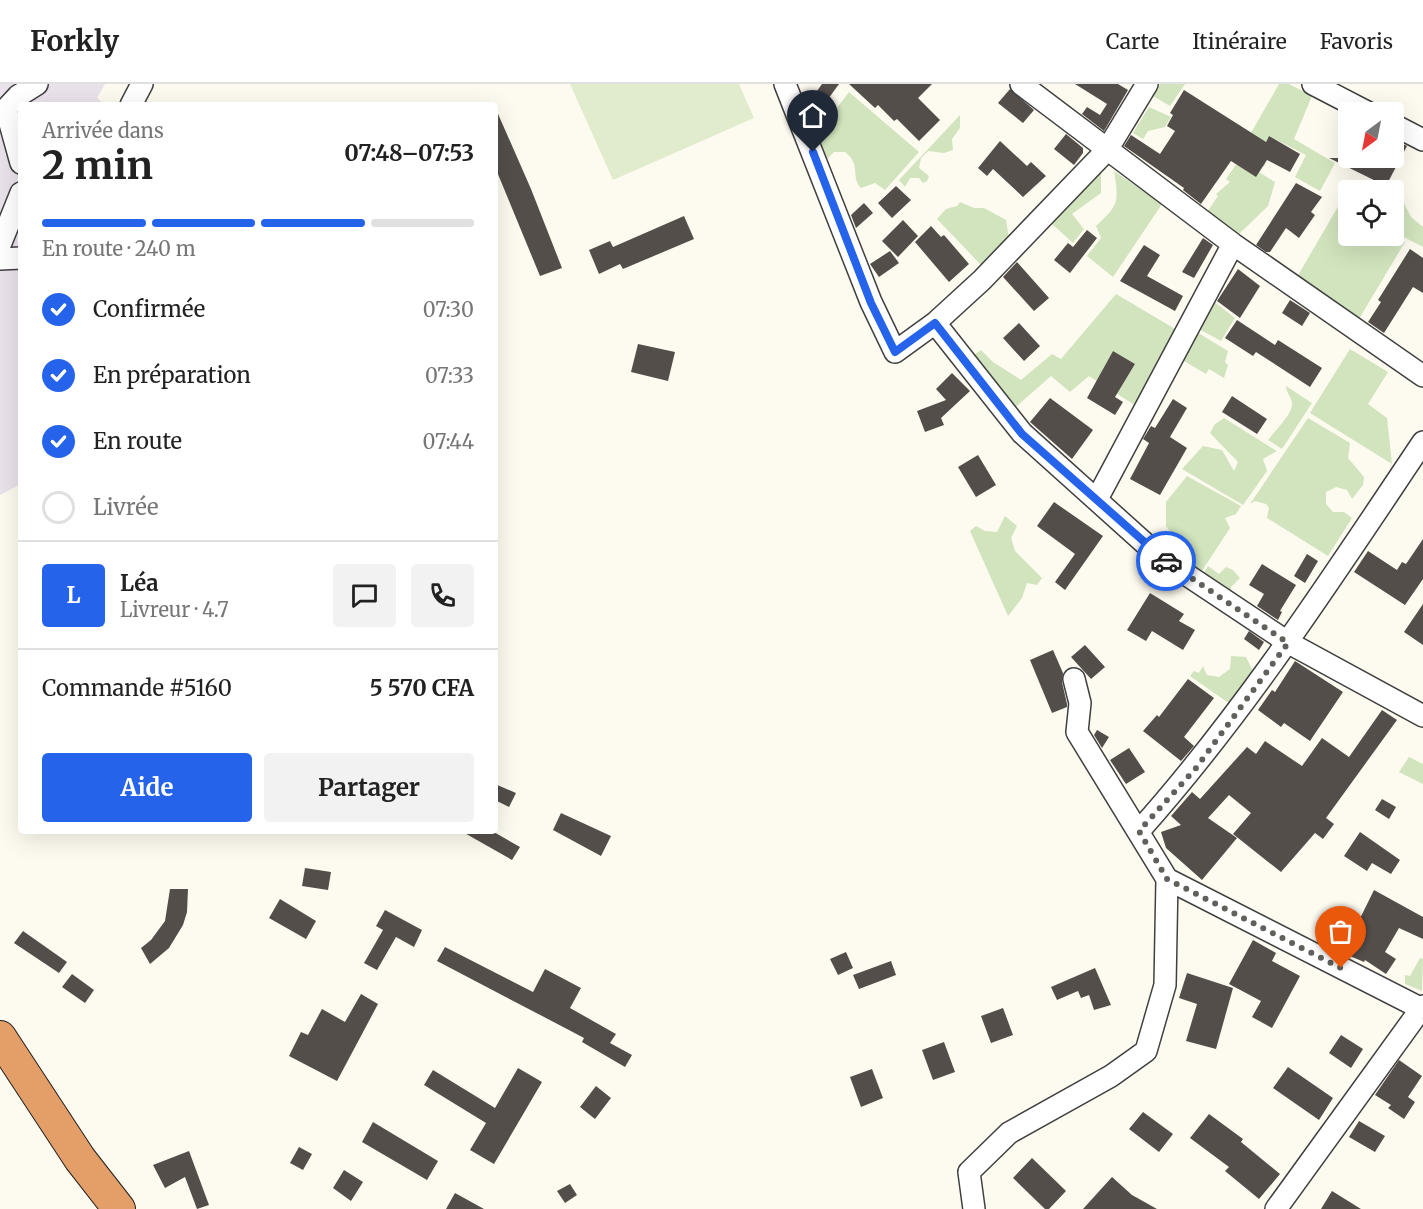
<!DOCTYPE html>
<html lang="fr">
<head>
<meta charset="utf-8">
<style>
	body { margin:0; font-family:Merriweather,serif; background:#f2f2f2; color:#222; height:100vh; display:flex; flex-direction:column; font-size:22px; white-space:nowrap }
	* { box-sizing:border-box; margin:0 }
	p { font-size:20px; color:#767676 }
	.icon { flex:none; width:33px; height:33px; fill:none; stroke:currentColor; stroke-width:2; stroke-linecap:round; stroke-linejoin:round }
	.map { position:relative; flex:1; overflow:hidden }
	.details { position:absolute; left:18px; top:18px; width:480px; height:732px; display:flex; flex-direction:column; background:#fff; border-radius:6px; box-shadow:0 6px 24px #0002 }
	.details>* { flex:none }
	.needle { width:39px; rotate:212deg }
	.fabs { position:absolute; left:1338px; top:18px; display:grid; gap:12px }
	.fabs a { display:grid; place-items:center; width:66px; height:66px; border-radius:6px; background:#fff; box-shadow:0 6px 24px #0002; font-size:30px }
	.pin { position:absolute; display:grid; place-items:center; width:51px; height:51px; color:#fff; margin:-62px -26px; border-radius:50% 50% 50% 0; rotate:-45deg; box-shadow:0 0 6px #0007 }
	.pin .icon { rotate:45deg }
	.courier { position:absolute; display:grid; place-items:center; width:60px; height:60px; margin:-30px; border:4px solid #2563eb; border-radius:50%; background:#fff; color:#222; box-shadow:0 2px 8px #0007 }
	.head em { font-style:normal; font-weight:700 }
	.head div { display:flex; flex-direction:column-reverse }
	.head { display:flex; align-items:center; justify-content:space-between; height:102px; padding:0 24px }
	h1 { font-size:39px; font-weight:700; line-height:45px }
	.bar { display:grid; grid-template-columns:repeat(4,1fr); gap:9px 6px; align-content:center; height:72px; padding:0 24px }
	.bar i { height:8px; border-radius:4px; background:#e0e0e0 }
	.bar .current { background:#2563eb }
	.bar p { grid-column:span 4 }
	.line { display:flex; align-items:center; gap:15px; padding:0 24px; border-top:2px solid #e0e0e0 }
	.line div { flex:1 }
	.round { display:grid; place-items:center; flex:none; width:63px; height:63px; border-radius:6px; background:#f2f2f2 }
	ol { padding:0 24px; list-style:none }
	li { display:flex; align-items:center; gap:18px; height:66px }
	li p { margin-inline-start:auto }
	li .icon { padding:6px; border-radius:50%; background:#2563eb; color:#fff; stroke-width:4 }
	li:last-child { color:#767676 }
	li i { width:33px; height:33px; border:3px solid #e0e0e0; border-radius:50% }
	.action { display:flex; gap:12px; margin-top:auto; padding:12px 24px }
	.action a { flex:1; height:69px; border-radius:6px; background:#2563eb; color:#fff; font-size:24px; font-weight:700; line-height:69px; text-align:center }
	.action a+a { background:#f2f2f2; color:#222 }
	header { display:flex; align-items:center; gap:36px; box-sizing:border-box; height:84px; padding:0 30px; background:#fff; border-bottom:2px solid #e0e0e0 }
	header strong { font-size:28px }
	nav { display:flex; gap:33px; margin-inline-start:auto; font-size:21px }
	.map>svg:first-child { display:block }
	.industrial { fill:#eae2eb }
	.green { fill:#d1e4bd; fill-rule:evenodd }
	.pitch { fill:#e1eccd }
	.building { fill:#544e4b }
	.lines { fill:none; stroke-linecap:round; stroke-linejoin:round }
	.minor-casing { stroke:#404040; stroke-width:24 }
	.highway-casing { stroke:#1e1e1e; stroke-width:34 }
	.minor { stroke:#fff; stroke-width:21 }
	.highway { stroke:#e39f67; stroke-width:32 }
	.done { stroke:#61605c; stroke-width:6; stroke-dasharray:0 10.8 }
	.route { stroke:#2563eb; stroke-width:8 }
</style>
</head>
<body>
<header>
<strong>Forkly</strong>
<nav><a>Carte</a><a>Itinéraire</a><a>Favoris</a></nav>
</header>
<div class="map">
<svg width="1423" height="1125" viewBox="0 0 1423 1125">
	<rect width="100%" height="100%" fill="#fdfaef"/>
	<!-- industrial -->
	<path class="industrial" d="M0,0H105L97,14L105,21H21V400L0,411Z"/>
	<!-- green -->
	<path class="green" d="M1160,0H1185L1170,22L1153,12Z
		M1279,0H1289L1312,12L1294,55L1335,79L1320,107L1295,93L1306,71L1269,52L1255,74L1266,80L1263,83L1240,68Z
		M849,8L919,68L885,106L875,99L861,104C850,93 862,81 845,68H834L827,75L825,72L818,49Z
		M1149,23L1171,33L1165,43L1148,47L1143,55L1133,49Z
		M960,31V44L952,55L953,66L944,69L928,67L921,74L919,84L929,92L927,97L923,99L919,94H910L905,103L899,96Z
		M1243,78L1275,98L1268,122L1239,150L1207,128L1218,112L1216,110L1230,98L1226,95L1237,79Z
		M1101,87V109L1072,130L1084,145L1073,159L1051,139Z
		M1114,87L1162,120L1113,193L1087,172L1101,154L1096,142C1119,121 1119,118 1114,87Z
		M1394,117L1404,119L1411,133L1423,143V163L1394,148Z
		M960,118L974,124H984L1006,136L1009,154L982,182L937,135L946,125L957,122Z
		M1339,121L1348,127V152H1393L1405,158L1359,235L1297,193Z
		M1116,210L1182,249L1141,325L1089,292L1070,308L1051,292L1010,328L969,274L981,266L993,278L1021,296L1052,270L1061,275ZM1113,267L1135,280L1123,299L1102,287Z
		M1212,216L1235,234L1221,257L1195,243Z
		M1195,247L1228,267L1225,278L1228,281L1224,294L1209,285L1206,290L1179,274Z
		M1350,265L1388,288L1368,320L1387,334L1392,380L1310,329Z
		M1286,302L1312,319L1282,365L1268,356C1275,347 1293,329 1292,320C1292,313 1286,309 1286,302Z
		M1224,334L1277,367L1263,375L1267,387L1243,421L1182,385L1203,362L1222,366L1234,387L1238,378L1210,349L1215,340Z
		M1308,334L1350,359L1348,374L1364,393L1363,401L1352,415L1347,406L1336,403L1326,408V420L1333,428H1344L1352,434L1328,472L1267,434L1269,424L1266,420L1255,417L1250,420Z
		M1187,392L1241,422L1236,430L1225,434L1230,444L1200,490L1166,442V418Z
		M1005,432L1017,442L1011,454L1015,467L1042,494L1037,501L1027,499L1022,514L1008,532L970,447L976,442L985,447L997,448Z
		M1208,482L1219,490L1226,483L1233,486L1240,494L1231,503V508L1203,490Z
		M1231,572L1246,573L1253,587L1230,620L1190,592L1194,587L1199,589L1203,582L1207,591L1219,593L1230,585Z
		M1409,673L1423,680V700L1399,688Z
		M1420,874L1423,875L1422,907L1405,900V891L1410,892Z"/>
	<!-- pitch -->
	<path class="pitch" d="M570,0H739L754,34L613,96Z"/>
	<!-- building -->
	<path class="building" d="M822,0H839L815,33L807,21Z
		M849,0H932L918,14L940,36L919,57L897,35L894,37L878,21L875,24Z
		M1075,0H1118L1128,6L1104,47L1082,30L1087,23L1100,31L1107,20Z
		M1010,5L1034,26L1023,39L998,19Z
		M1184,6L1266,58L1269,52L1300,70L1290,88L1267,76L1256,93L1231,77L1201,120L1183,106L1184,104L1124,62L1131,51L1160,70L1175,47L1167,42L1173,31L1170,29Z
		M495,23L531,105L562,184L540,192L495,83Z
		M1066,50L1083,64V69L1074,81L1054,65Z
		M1394,55L1407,62L1386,102L1329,74H1394Z
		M1000,57L1027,82L1031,78L1046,92L1023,113L993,85L987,92L978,84Z
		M1296,99L1322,113L1311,128L1315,131L1299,154L1286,144L1270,168H1266L1256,161Z
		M896,102L911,116L892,134L878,119Z
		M864,119L873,129L856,144L851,131Z
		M684,132L694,155L623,185L620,180L599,190L589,166L610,157L613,163Z
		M903,136L918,152L898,173L882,157Z
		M931,142L941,153L944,151L969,180L949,198L915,158Z
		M1087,146L1097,154L1070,189L1054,176L1068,159L1073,163Z
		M1203,154L1213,161L1194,194L1182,188Z
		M1144,161L1160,171L1147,192L1183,212L1175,227L1120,197Z
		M1410,165L1423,174V209L1413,203L1384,249L1368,238L1381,218L1378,216Z
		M890,167L899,179L879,193L870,180Z
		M1017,178L1049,214L1034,227L1003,193Z
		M1238,185L1260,202L1240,234L1217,217Z
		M1290,216L1310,229L1302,242L1282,229Z
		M1237,236L1275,261L1278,256L1322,284L1310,303L1256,268L1253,272L1225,254Z
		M1019,239L1040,262L1024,277L1003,254Z
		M638,260L675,268L668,297L631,288Z
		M1113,267L1135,280L1115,313L1123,318L1115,331L1087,314Z
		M952,289L970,307L941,334L944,341L925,348L917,327L946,316L936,305Z
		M1232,312L1267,335L1257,350L1222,328Z
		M1050,314L1093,346L1072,375L1030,338Z
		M1173,315L1187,324L1170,353L1187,364L1160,411L1130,395L1149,359L1143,355L1151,342L1155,344Z
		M978,371L996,401L976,413L958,383Z
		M1054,418L1103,452L1065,506L1055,498L1075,470L1037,442Z
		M1423,455V495L1405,521L1354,488L1368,467L1397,486L1402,478L1406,480Z
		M1307,470L1318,477L1305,499L1294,492Z
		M1262,480L1296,501L1280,527L1282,528L1278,536L1257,522L1264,510L1249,501Z
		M1150,509L1184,530L1179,537L1195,546L1183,566L1152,547L1146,557L1127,546Z
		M1423,520V561L1404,548Z
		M1249,547L1264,558L1259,566L1244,555Z
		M1085,561L1105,583L1091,595L1071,573Z
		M1053,566L1063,589L1062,598L1067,620V623L1052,629L1030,576Z
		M1295,577L1343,608L1310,657L1284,639L1281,643L1258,626L1272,606L1275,608Z
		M1188,595L1214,614L1184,653L1194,662L1181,677L1143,647L1157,631L1159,633Z
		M1382,626L1397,636L1326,734L1334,740L1323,755L1315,749L1281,788L1233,750L1251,729L1229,711L1208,734L1237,754L1202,796L1166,764L1161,748L1181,741L1171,732L1192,708L1200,715L1247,663L1256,670L1265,657L1302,682L1322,654L1349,673Z
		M1097,646L1109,653L1102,664L1094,651Z
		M1129,664L1145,688L1126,700L1110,676Z
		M495,700L516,709L509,723L495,716Z
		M1382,715L1396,723L1389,735L1375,726Z
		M561,729L611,752L601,772L553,746Z
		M461,747H492L520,763L512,776Z
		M1360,748L1400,776L1391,790L1372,779L1367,787L1344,772Z
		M305,784L331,788L328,806L302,802Z
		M170,805H188L187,828L183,841L169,864L150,880L141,864L151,856L165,837Z
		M1374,806L1423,833V855L1399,844L1385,868L1396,875L1386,890L1365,876L1364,878L1343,869Z
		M280,815L316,837L306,855L269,834Z
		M385,826L422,846L414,863L396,853L377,886L364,879L383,846L376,842Z
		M23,847L67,878L59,889L14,859Z
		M1253,856L1276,869L1272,877L1300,892L1272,944L1252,933L1261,917L1229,900Z
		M445,863L533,908L545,885L581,904L570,924L616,950L610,959L632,971L625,983L582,958L584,954L567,945L437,877Z
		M846,868L853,884L838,891L830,875Z
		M891,877L896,891L859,905L853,891Z
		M1095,884L1111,921L1094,926L1089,911L1081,914L1078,907L1057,916L1051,903Z
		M1187,889L1233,904L1216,965L1186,957L1197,920L1179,914Z
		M72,890L94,906L85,919L62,903Z
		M361,910L378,920L337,997L289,972L301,948L308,951L322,925L345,938Z
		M1003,924L1013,951L991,959L981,932Z
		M1341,951L1363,965L1351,984L1329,969Z
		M944,958L955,988L933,996L922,966Z
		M1399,976L1422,992L1408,1013L1415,1018L1404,1035L1388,1024L1391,1021L1375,1011Z
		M1288,983L1333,1014L1319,1036L1273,1004Z
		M518,984L542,998L494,1080L470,1066L486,1039L424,1001L433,986L495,1024Z
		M872,985L883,1014L861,1023L850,993Z
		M596,1002L611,1014L595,1035L580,1023Z
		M1143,1028L1173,1050L1159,1068L1129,1045Z
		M1209,1030L1243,1055L1241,1058L1280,1090L1259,1115L1225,1087L1229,1083L1190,1054Z
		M1359,1037L1385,1052L1375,1068L1349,1053Z
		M373,1038L438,1077L427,1096L362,1058Z
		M299,1063L312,1070L303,1086L290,1079Z
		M189,1067L209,1121L197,1125L185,1093L165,1104L153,1081Z
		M1032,1074L1066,1107L1049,1125H1045L1013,1094Z
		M344,1086L363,1098L351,1117L333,1104Z
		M1112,1093L1132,1111L1157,1125H1083Z
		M570,1100L577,1111L565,1119L557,1107Z
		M1332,1107L1361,1125H1321Z
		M455,1109L484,1125H446Z"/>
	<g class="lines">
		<!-- minor casing -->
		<g class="minor-casing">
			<path id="minor" d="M785,0L871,218L895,268L935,239L982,196L1107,66L1147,0
				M1021,0L1233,160L1423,292
				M1313,0L1367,28
				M131,21L142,0
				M1394,41L1423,56
				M21,79L6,25L18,12L37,0
				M0,161L21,109
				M0,175L21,174
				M935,239L1022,349L1160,473L1289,559L1423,632
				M1097,415L1233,160
				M1139,747C1246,627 1333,492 1423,358
				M1167,795L1420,924
				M974,1125L969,1088L1009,1049L1111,992L1146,967L1165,901L1167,795L1077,648L1080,619L1074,595
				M1276,1125L1423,922"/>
		</g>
		<!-- highway casing -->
		<g class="highway-casing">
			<path id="highway" d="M0,953L80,1075L119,1125"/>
		</g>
		<!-- minor -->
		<use href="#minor" class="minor"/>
		<!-- highway -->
		<use href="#highway" class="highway"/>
	</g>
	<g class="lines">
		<!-- done -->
		<path class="done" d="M1166,477L1288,559L1196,684L1139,747L1167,795L1341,884"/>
		<!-- route -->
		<path class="route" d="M813,68L871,219L895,268L935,239L1022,350L1166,477"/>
	</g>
</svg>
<div class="fabs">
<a><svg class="needle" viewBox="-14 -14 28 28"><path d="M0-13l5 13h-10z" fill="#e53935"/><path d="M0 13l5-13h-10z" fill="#767676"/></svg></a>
<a><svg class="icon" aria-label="locate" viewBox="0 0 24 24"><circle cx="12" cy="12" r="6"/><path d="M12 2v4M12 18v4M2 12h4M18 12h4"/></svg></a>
</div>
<div class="pin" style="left:1341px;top:884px;background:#ea580c"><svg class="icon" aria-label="bag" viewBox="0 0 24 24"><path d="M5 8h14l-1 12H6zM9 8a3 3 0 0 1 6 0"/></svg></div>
<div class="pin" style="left:813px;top:68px;background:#1f2937"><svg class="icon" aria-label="home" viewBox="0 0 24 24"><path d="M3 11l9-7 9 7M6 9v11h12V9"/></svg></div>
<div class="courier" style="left:1166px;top:477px"><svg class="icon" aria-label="car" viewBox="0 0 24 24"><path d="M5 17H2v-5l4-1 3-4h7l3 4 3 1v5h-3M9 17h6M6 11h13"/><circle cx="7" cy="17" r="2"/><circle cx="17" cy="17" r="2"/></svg></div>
<section class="details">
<div class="head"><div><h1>2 min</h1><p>Arrivée dans</p></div><em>07:48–07:53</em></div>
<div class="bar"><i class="current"></i><i class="current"></i><i class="current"></i><i></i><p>En route · 240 m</p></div>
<ol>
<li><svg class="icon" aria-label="check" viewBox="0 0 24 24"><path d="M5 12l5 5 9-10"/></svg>Confirmée<p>07:30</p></li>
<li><svg class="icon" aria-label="check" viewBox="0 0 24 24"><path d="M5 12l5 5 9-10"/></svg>En préparation<p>07:33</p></li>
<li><svg class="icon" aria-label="check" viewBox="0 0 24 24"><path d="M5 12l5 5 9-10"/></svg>En route<p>07:44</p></li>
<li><i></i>Livrée</li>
</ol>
<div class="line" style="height:108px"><b class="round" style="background:#2563eb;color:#fff">L</b><div><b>Léa</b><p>Livreur · 4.7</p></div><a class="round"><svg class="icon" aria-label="chat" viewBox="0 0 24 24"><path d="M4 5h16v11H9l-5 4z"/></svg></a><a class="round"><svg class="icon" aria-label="phone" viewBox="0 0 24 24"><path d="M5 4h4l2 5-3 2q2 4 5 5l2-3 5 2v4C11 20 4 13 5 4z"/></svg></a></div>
<div class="line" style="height:78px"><div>Commande #5160</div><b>5 570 CFA</b></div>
<div class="action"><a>Aide</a><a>Partager</a></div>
</section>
</div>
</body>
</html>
